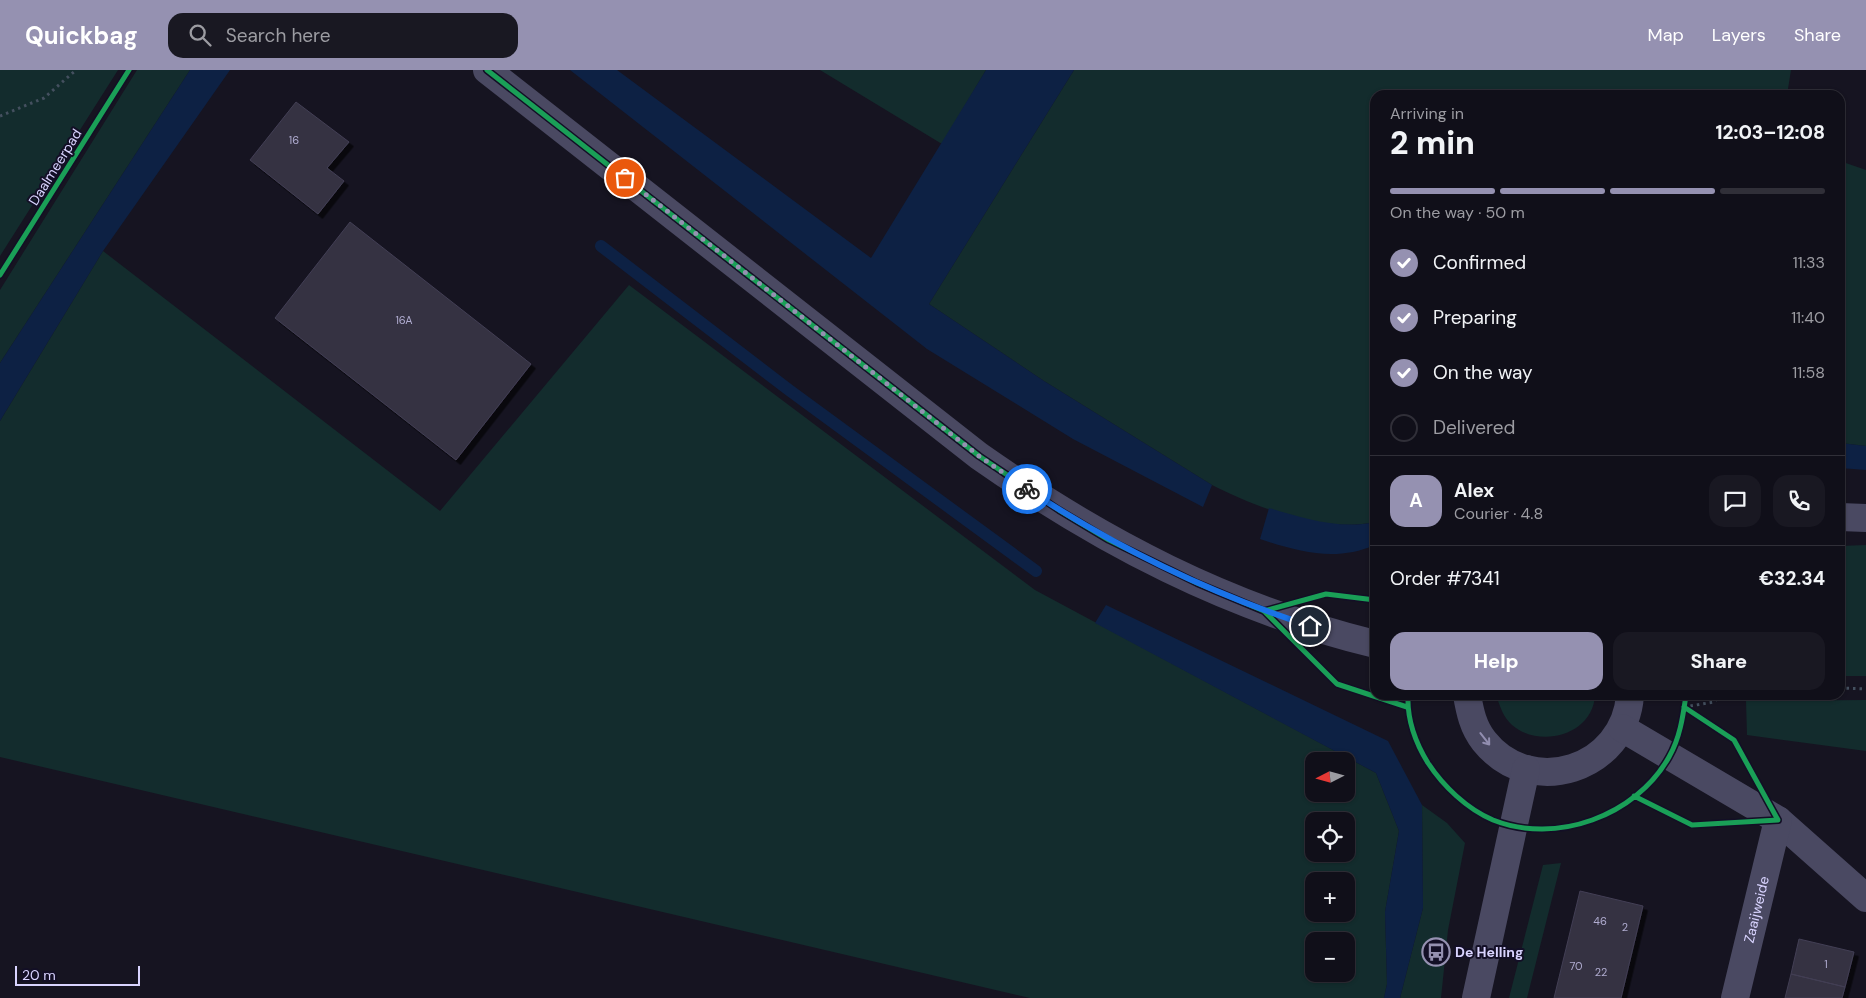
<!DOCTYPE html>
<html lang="en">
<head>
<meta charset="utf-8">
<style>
	body { margin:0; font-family:"DM Sans",sans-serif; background:#191822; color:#f1f3f6; height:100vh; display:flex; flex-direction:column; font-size:19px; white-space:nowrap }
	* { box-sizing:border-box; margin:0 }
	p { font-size:16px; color:#9c9ca2 }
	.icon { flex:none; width:28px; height:28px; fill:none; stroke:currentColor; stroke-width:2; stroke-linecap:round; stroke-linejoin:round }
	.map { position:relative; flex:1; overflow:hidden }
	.side { position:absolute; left:1370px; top:20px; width:475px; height:610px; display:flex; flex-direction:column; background:#100f19; border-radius:15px; box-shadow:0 1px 4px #0004,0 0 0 1px #302f38 }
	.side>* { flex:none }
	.needle { width:32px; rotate:264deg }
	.tools { position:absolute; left:1305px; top:682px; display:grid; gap:10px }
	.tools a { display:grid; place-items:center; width:50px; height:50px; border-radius:10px; background:#100f19; box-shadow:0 1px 4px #0004,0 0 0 1px #302f38; font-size:25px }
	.scale { position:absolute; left:15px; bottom:12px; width:125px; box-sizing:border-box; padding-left:5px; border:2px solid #d9d4ff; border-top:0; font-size:14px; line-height:18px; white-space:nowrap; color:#d9d4ff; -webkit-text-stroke:4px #130f26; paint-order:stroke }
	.pin { position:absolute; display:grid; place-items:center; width:42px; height:42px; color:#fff; margin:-21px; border:2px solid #fff; border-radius:50%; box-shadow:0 1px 5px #0007 }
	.courier { position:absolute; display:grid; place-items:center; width:50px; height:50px; margin:-25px; border:4px solid #1a73e8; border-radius:50%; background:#fff; color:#222; box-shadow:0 1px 6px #0007 }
	.summary em { font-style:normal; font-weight:800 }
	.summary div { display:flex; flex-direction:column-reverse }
	.summary { display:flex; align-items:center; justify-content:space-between; height:85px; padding:0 20px }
	h1 { font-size:32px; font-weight:800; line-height:38px }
	.bar { display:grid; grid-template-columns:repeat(4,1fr); gap:8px 5px; align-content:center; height:60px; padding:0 20px }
	.bar i { height:6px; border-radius:4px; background:#302f38 }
	.bar .selected { background:#9591b1 }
	.bar p { grid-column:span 4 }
	.line { display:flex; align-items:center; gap:12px; padding:0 20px; border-top:1px solid #302f38 }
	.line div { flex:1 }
	.round { display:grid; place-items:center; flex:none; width:52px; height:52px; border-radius:15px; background:#191822 }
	ol { padding:0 20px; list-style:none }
	li { display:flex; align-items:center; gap:15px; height:55px }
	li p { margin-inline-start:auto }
	li .icon { padding:5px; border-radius:50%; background:#9591b1; color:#fff; stroke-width:4 }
	li:last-child { color:#9c9ca2 }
	li i { width:28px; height:28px; border:2px solid #302f38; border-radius:50% }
	.cta { display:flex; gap:10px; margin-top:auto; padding:10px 20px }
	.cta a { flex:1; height:58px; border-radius:15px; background:#9591b1; color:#fff; font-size:20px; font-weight:800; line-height:58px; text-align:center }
	.cta a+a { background:#191822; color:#f1f3f6 }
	header { display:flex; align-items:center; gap:30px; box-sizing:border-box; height:70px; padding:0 25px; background:#9591b1; color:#fff }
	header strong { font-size:24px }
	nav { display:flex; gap:28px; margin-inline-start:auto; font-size:18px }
	.search { width:350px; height:45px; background:#191822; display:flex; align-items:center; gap:12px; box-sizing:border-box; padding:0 18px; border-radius:15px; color:#9c9ca2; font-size:19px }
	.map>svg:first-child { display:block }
	.green { fill:#132c2d; fill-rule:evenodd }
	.water { fill:#0d2144 }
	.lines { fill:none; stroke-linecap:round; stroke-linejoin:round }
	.stream { stroke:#0d2144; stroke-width:12 }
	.building { fill:#343243; stroke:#433f54; filter:url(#shadow) }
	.path { stroke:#44505f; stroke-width:3; stroke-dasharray:2.5 4; stroke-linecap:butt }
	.minor { stroke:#4a4962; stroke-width:28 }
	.cycleway-casing { stroke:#130f26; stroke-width:8 }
	.cycleway { stroke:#1a9f57; stroke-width:5 }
	.oneway { stroke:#928eb0 }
	.done { stroke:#9591b1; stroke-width:5; stroke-dasharray:0 9 }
	.route { stroke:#1a73e8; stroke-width:6 }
	.labels { text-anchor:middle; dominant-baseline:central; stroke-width:4; stroke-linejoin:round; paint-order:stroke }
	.number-label { font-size:11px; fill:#b0acd0 }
	.street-label { font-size:14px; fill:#d9d4ff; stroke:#130f26 }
	.poi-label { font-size:14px; font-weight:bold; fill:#d9d4ff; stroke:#130f26; text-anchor:start }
</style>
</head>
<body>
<header>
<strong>Quickbag</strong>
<div class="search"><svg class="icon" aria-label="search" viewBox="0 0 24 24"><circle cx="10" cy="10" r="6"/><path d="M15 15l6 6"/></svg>Search here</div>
<nav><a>Map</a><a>Layers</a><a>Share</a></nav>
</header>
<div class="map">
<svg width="1866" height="928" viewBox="0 0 1866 928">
	<defs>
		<filter id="shadow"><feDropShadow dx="4.5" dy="4.5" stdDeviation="0" flood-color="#0009"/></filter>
	</defs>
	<rect width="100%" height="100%" fill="#161421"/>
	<!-- green -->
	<path class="green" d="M0,0H118L0,186Z
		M137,0H190L0,293V220Z
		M820,0H986L942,74Z
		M1074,0H1791L1787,25H1375V452C1324,463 1257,438 1212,415L1044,311L929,234Z
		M1840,91L1866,100V376L1840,373Z
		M103,181L440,441L629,215L1035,520L1376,703L1399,761L1385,842L1387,914L1384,928H1030L0,687V351ZM1314,691H1346V724H1314ZM1314,751H1346V784H1314ZM1314,811H1346V844H1314ZM1314,871H1346V904H1314Z
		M1866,475V606H1840V476Z
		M1496,625H1595C1593,665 1540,679 1512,655C1503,647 1500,636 1496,625Z
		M1866,630V681L1747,665L1746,631Z
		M1422,735L1447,753L1465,773L1448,860L1441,928H1400L1423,838Z
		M1561,793L1527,928H1509L1543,795Z"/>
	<!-- water -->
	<path class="water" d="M190,0H230L103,181L0,351V293Z
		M570,0H617L871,188L986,0H1074L929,234L1044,311L1212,415L1203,437L1073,369L927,279Z
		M1840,373L1866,376V400L1840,398Z
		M1269,438C1303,448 1339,460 1375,452V475C1336,492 1299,482 1260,469Z
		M1106,535L1388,671L1422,735L1423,838L1400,928H1384L1387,914L1385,842L1399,761L1376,703L1095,553Z"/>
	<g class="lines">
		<!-- stream -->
		<path class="stream" d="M601,176L789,320L1036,501"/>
	</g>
	<!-- building -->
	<path class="building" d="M296,32L349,72L327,98L344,111L318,144L250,90Z
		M350,152L531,294L456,390L275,248Z
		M1580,821L1643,836L1621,928H1554Z
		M1799,869L1854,882L1845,917L1791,904Z
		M1791,904L1845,917L1842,928H1785Z"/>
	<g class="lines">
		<!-- path -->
		<path class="path" d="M0,46L44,28L76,0
			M1840,618L1866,619
			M1684,637L1714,632L1721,625"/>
		<!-- minor -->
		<g class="minor">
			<path d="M487,0L979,386C1102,472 1228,538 1375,574"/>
			<path d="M1840,447L1866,448"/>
			<path d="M1467,625C1470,642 1473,657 1484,671C1531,730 1625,699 1630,625"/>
			<path d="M1622,658L1778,750L1866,828"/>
			<path d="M1476,928L1526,699"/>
			<path id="s1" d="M1735,928L1778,750"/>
		</g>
		<!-- cycleway casing -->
		<g class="cycleway-casing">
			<path id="cycleway" d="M487,0L979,386L1059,440L1109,470L1197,513L1264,541L1337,614L1407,637
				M0,205L129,0
				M1264,541L1326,524L1375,530
				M1408,625C1407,650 1415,672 1428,693C1443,716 1467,739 1493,750C1556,775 1636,746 1669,687C1680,668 1683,646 1686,625
				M1634,726L1692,755L1778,750L1734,670L1684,637"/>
		</g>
		<!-- cycleway -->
		<use href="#cycleway" class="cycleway"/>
	</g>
	<!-- one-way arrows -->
	<defs><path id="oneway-shaft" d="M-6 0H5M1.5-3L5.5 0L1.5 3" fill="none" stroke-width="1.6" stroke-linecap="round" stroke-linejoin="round" transform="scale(1.25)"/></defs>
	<use class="oneway" href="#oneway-shaft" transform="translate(1485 669) rotate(52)"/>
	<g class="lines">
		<!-- done -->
		<path class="done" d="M625,108L979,386L1027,419"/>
		<!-- route -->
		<path class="route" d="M1027,419C1115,477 1209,523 1310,556"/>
	</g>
	<!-- icons -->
	<defs>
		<g id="bus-ring" transform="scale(1.4375)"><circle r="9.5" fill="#130f26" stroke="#9591b1" stroke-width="1.5"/><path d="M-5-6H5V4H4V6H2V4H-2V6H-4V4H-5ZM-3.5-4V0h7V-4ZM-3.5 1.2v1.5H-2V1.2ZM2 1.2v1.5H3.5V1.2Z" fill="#9591b1"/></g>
	</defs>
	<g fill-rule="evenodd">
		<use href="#bus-ring" x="1436" y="882"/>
	</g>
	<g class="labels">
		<!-- number labels -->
		<g class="number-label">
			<text x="294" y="70">16</text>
			<text x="404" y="250">16A</text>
			<text x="1600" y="851">46</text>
			<text x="1625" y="857">2</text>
			<text x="1826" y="894">1</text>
			<text x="1576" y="896">70</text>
			<text x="1601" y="902">22</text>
		</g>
		<!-- street labels -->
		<g class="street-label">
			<text transform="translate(55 97) rotate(-58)">Daalmeerpad</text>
			<text stroke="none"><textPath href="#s1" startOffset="91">Zaaijweide</textPath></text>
		</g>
		<!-- poi labels -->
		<g class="poi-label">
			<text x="1455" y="882">De Helling</text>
		</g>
	</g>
</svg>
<div class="tools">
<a><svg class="needle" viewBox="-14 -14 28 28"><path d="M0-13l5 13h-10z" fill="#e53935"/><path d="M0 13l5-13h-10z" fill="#9c9ca2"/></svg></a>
<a><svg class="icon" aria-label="locate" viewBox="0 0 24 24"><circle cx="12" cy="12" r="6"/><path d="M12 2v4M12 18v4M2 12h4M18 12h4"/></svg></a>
<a>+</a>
<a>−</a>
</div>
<div class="scale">20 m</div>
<div class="pin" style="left:625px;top:108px;background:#ea580c"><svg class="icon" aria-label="bag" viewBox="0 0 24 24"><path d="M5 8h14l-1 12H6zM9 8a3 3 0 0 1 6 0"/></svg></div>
<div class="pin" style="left:1310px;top:556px;background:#1f2937"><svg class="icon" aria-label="home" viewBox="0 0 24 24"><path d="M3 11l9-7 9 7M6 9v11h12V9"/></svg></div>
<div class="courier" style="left:1027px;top:419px"><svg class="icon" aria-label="bike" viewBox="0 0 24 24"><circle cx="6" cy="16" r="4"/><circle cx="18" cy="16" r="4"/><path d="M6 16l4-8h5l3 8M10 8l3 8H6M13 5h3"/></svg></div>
<section class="side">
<div class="summary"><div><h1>2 min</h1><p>Arriving in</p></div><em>12:03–12:08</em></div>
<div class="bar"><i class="selected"></i><i class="selected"></i><i class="selected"></i><i></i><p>On the way · 50 m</p></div>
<ol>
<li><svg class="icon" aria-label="check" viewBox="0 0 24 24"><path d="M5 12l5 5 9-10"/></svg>Confirmed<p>11:33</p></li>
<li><svg class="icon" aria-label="check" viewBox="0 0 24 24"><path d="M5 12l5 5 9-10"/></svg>Preparing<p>11:40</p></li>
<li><svg class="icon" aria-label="check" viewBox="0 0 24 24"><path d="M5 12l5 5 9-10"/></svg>On the way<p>11:58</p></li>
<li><i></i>Delivered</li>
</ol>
<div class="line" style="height:90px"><b class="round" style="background:#9591b1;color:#fff">A</b><div><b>Alex</b><p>Courier · 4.8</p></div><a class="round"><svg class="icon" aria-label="chat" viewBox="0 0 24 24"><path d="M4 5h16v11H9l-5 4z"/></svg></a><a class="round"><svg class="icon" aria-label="phone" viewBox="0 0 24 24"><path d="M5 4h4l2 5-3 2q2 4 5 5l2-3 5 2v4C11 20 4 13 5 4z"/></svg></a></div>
<div class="line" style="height:65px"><div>Order #7341</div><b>€32.34</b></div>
<div class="cta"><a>Help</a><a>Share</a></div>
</section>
</div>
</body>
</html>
